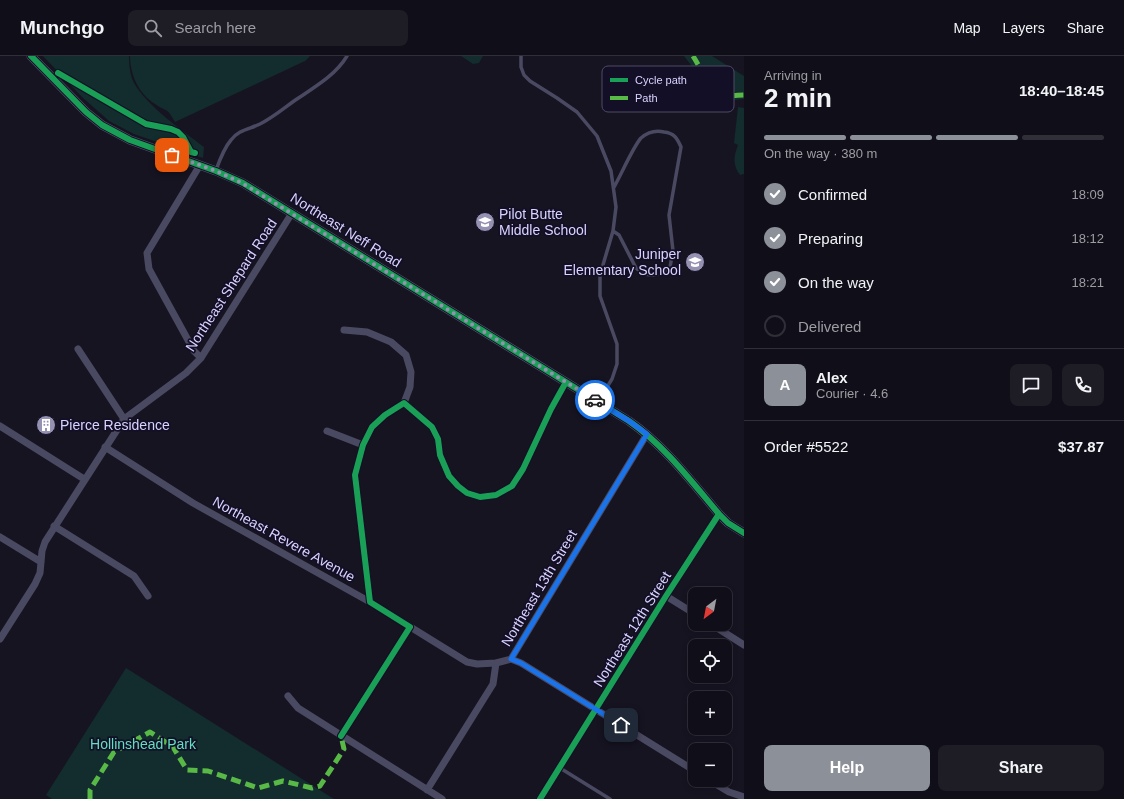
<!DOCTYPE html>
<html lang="en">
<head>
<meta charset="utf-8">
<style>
	body { margin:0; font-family:Arial,sans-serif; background:#1e1d26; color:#f1f3f6; height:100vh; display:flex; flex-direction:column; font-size:15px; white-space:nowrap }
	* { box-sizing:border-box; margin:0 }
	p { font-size:13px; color:#9c9ca2 }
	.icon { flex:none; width:22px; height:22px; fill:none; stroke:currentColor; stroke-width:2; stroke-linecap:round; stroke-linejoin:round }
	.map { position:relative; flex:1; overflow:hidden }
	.side { display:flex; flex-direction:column; background:#100f19; width:380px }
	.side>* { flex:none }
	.needle { width:26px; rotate:212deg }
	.buttons { position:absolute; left:688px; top:531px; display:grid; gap:8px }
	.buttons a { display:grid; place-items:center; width:44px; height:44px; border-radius:8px; background:#100f19; box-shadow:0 2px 6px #0003,0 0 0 1px #302f38; font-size:20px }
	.pin { position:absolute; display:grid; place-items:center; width:34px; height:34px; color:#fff; margin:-17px; border-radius:8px; box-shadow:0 2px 6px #0006 }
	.courier { position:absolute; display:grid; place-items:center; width:40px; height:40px; margin:-20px; border:3px solid #1a73e8; border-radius:50%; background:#fff; color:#222; box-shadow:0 1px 5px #0007 }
	.overview em { font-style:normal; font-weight:700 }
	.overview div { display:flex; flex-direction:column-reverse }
	.overview { display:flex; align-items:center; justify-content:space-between; height:68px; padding:0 20px }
	h1 { font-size:26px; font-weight:700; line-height:30px }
	.bar { display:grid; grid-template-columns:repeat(4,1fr); gap:6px 4px; align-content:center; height:48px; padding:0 20px }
	.bar i { height:5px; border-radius:3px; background:#302f38 }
	.bar .on { background:#8c9099 }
	.bar p { grid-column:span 4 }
	.line { display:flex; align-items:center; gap:10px; padding:0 20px; border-top:1px solid #302f38 }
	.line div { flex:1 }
	.round { display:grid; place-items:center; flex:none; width:42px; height:42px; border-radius:8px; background:#1e1d26 }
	ol { padding:0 20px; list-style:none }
	li { display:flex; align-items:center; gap:12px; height:44px }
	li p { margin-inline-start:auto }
	li .icon { padding:4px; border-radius:50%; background:#8c9099; color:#fff; stroke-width:4 }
	li:last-child { color:#9c9ca2 }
	li i { width:22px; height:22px; border:2px solid #302f38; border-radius:50% }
	.primary-button { display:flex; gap:8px; margin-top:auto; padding:8px 20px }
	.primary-button a { flex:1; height:46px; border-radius:8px; background:#8c9099; color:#fff; font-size:16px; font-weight:700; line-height:46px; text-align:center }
	.primary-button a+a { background:#1e1d26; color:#f1f3f6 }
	header { display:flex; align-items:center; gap:24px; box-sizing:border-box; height:56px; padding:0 20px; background:#100f19; border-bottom:1px solid #302f38 }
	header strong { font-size:19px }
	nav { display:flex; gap:22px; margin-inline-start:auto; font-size:14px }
	.search { width:280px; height:36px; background:#1e1d26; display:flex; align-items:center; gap:10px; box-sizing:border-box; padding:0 14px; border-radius:8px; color:#9c9ca2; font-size:15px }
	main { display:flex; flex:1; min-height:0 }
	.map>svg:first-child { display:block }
	.green { fill:#132c2d }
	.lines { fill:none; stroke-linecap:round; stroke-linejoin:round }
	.lane { stroke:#4a4962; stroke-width:3.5 }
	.street { stroke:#4a4962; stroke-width:7 }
	.secondary { stroke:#575674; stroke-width:9 }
	.quiet { stroke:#58b947; stroke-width:5; stroke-dasharray:10 5; stroke-linecap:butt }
	.cycleway-casing { stroke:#130f26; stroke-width:8 }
	.cycleway { stroke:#1a9f57; stroke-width:6 }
	.done { stroke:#9591b1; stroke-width:4; stroke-dasharray:0 7.2 }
	.route { stroke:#1a73e8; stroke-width:5 }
	.labels { text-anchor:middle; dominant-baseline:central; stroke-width:3.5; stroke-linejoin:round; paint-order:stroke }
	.poi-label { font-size:14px; fill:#d9d4ff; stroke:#130f26; text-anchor:start }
	.street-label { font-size:14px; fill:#d9d4ff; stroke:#130f26 }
	.park-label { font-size:14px; fill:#5fe0c0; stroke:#130f26 }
	.key { fill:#130f26; stroke:#4e4a67; stroke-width:1 }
	.key-label { font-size:11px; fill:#d9d4ff }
</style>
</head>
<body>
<header>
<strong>Munchgo</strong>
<div class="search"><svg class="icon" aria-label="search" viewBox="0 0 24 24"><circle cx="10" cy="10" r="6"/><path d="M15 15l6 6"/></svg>Search here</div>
<nav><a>Map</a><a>Layers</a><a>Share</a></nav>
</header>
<main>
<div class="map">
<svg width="744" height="743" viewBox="0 0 744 743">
	<rect width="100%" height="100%" fill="#161421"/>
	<!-- green -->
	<path class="green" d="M43,0H129C129,9 130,19 134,27C147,50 183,75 204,91L203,102L134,78L109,65L82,41Z
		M130,0H310L305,5L175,66C166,50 168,57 155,48C139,38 130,19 130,0Z
		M461,0H483L479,7L473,8Z
		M684,0H712L744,20V43L727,45L710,39L701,22Z
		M738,51L744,52V118L740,119C732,109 734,99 738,89L734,87Z
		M126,612L334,743H52L46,739Z"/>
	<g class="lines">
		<!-- lane -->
		<path class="lane" d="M521,0V11L524,19L530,25L557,42L577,56L597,80L611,115L616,151L613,175L600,219V240L617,288V308L612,323L599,344
			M216,114C220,103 224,92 231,84C238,74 250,73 260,68C272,62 283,53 294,45C313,32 335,20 347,0
			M613,175L619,179L636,212L643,218L652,219L661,218L670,211L673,195L669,159L681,91C677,82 674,77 664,76C656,74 648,76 641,82C633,91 621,119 614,131
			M560,712L610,743"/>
		<!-- street -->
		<path class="street" d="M200,109L147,197L149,213L194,295L201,302
			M344,274L367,276L391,286L406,299L411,316L410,331L404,347L385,359L372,371L363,389L355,419L370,546
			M78,293L124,363
			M404,347L432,371L438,383L440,399L449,420L458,430L467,437L480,441L496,439L512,430L523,413L551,353L566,326
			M0,370L84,423
			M327,375L363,389
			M105,391L193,447L370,546L467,606L477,608L496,607
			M54,470L134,520L148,540
			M0,481L41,506
			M666,540L695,558
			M711,568L744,589
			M0,583L35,528L40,517L42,495L45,486L124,363L186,317L201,302L292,157
			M511,603L521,607L695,715
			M288,640L298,652L442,743
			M341,680L410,571
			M709,724L729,736L744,741
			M427,734L493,628L496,607L511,603L647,378
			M540,743L666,540L719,458"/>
		<!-- secondary -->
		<path class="secondary" d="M31,0L86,56L102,69L130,84L216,115L243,127L629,365C665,390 691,425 719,458L728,467L744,477"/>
		<!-- quiet -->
		<path class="quiet" d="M693,0C700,11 710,33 722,38C728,41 737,39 744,39
			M90,743V734L114,696L150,676L173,691L187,714L208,715L258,732L283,725L312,732L320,730L344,693L341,680"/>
		<!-- cycleway casing -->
		<g class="cycleway-casing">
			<path id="cycleway" d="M31,0L86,56L102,69L130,84L216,115L243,127L629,365C665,390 691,425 719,458L728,467L744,477
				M58,17L146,68L171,73L178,76L183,81L191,96L195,97
				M341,680L410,571L370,546L355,419L363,389L372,371L385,359L404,347L432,371L438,383L440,399L449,420L458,430L467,437L480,441L496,439L512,430L523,413L551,353L566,326
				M540,743L666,540L719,458"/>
		</g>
		<!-- cycleway -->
		<use href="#cycleway" class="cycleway"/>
	</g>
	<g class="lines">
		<!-- done -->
		<path class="done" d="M172,99L216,115L242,127L595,344"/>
		<!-- route -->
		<path class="route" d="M595,344L629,365L647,378L511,603L521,607L621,669"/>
	</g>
	<!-- icons -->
	<defs>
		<g id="school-disc" transform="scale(1)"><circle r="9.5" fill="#9591b1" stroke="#130f26"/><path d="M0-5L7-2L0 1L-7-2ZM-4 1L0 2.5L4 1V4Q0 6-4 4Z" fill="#fff"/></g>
		<g id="building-disc" transform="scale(1)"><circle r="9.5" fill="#9591b1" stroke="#130f26"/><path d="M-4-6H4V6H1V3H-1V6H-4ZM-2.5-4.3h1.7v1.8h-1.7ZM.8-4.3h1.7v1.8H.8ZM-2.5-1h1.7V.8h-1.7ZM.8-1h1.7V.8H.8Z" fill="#fff"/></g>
	</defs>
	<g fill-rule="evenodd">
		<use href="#school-disc" x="485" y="166"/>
		<use href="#school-disc" x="695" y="206"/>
		<use href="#building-disc" x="46" y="369"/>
	</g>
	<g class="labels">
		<!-- poi labels -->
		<g class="poi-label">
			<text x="499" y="158">Pilot Butte<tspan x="499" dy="16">Middle School</tspan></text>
			<text x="681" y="198" text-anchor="end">Juniper<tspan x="681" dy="16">Elementary School</tspan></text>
			<text x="60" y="369">Pierce Residence</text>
		</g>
		<!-- street labels -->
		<g class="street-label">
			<text transform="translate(346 174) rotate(32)">Northeast Neff Road</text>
			<text transform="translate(231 229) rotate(-57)">Northeast Shepard Road</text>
			<text transform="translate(284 483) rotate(29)">Northeast Revere Avenue</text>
			<text transform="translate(539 532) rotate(-59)">Northeast 13th Street</text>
			<text transform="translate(632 573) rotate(-58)">Northeast 12th Street</text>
		</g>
		<!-- park labels -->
		<g class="park-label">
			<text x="143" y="688">Hollinshead Park</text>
		</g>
	</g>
	<!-- legend -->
	<rect x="602" y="10" width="132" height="46" rx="6" class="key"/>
	<rect x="610" y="22" width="18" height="4" fill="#1a9f57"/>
	<rect x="610" y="40" width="18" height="4" fill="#58b947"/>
	<g class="key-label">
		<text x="635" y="28">Cycle path</text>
		<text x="635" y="46">Path</text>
	</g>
</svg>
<div class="buttons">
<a><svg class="needle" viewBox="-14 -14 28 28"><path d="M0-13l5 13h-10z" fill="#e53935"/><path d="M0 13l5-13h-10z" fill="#9c9ca2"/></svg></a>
<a><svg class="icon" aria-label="locate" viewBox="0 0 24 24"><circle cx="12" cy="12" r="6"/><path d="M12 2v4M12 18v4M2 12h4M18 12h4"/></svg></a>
<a>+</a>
<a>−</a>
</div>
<div class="pin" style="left:172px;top:99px;background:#ea580c"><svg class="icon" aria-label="bag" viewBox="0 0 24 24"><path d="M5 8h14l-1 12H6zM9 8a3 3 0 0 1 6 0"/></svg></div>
<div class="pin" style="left:621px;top:669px;background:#1f2937"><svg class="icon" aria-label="home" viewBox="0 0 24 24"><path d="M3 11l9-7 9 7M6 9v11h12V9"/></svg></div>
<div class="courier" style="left:595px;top:344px"><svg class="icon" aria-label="car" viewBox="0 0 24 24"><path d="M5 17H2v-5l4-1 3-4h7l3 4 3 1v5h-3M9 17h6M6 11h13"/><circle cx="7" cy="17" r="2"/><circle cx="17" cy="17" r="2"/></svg></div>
</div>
<section class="side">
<div class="overview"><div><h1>2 min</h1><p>Arriving in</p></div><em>18:40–18:45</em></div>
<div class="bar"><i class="on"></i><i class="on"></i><i class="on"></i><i></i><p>On the way · 380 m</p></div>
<ol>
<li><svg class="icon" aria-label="check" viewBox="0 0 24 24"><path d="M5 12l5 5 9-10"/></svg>Confirmed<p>18:09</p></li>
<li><svg class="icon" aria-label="check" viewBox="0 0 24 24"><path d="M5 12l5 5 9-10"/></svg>Preparing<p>18:12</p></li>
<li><svg class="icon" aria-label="check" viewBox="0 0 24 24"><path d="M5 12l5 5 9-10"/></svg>On the way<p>18:21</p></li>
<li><i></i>Delivered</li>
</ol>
<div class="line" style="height:72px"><b class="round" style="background:#8c9099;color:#fff">A</b><div><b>Alex</b><p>Courier · 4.6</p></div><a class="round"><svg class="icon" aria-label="chat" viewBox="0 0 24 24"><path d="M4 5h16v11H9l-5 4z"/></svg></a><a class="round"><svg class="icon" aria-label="phone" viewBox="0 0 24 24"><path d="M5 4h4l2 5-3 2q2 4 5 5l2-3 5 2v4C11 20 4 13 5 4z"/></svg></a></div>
<div class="line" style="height:52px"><div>Order #5522</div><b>$37.87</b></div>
<div class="primary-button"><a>Help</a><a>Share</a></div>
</section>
</main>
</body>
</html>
